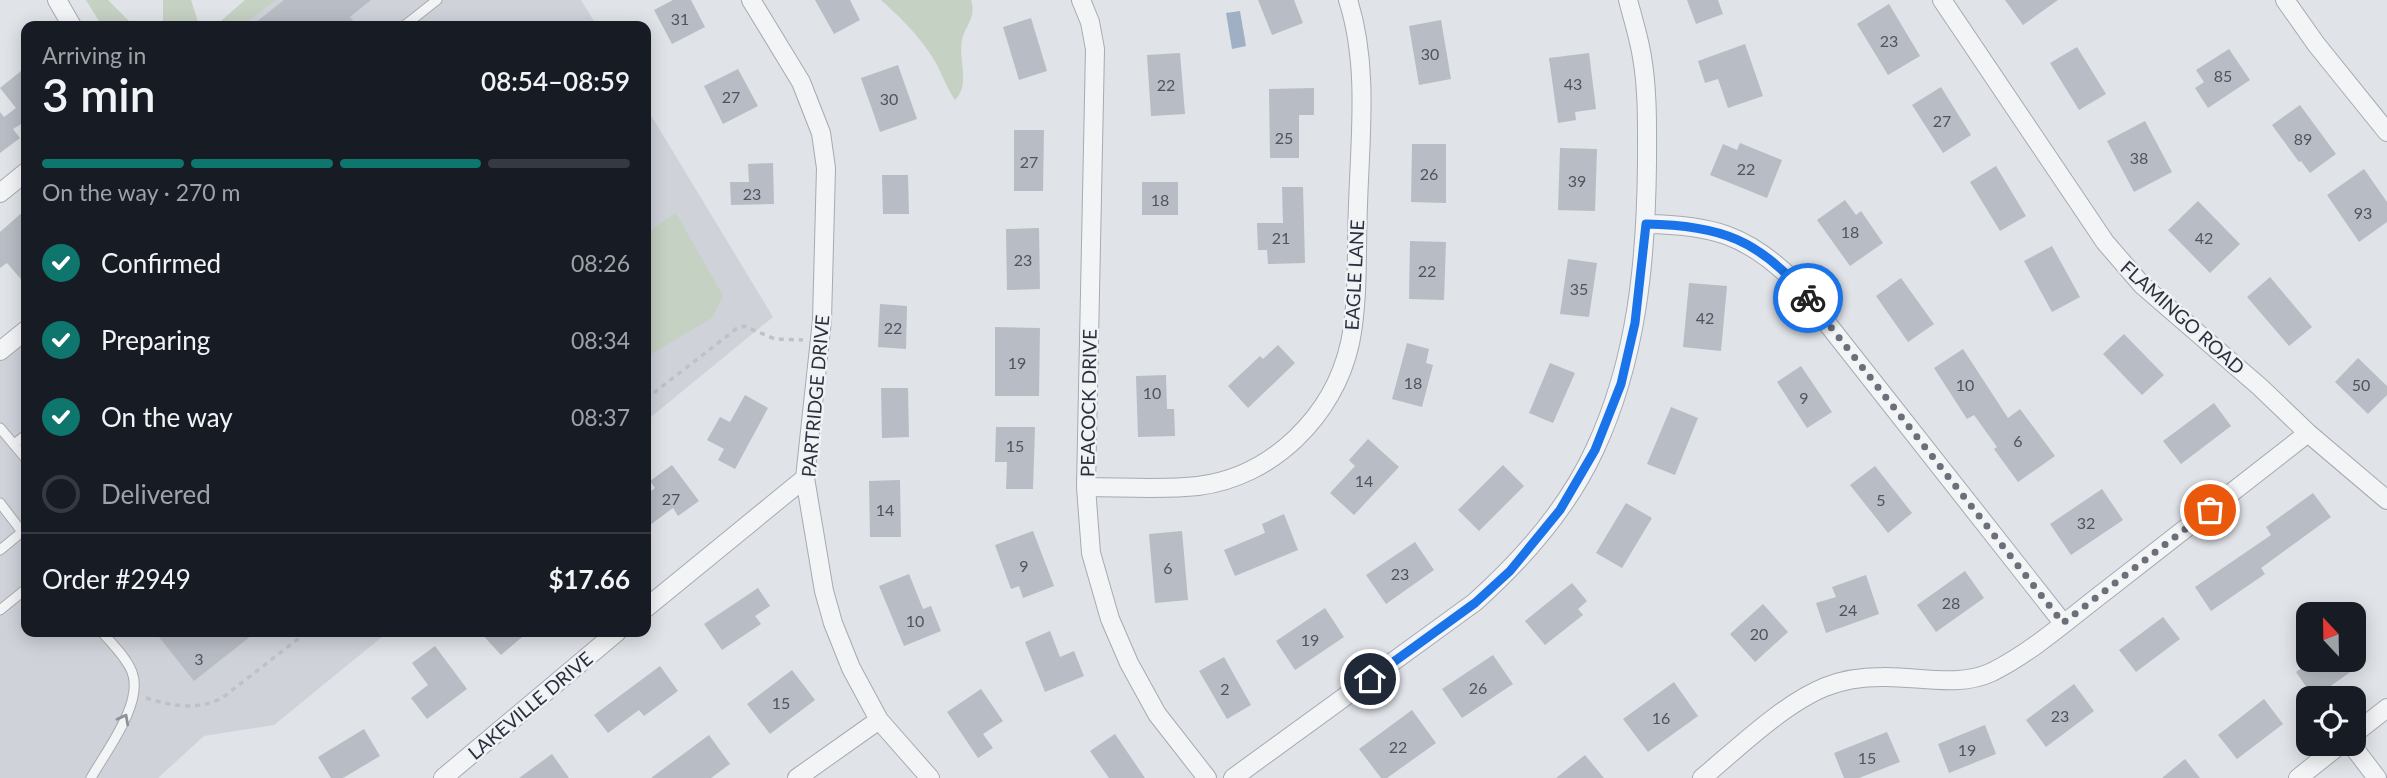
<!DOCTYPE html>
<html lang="en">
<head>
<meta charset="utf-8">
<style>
	body { margin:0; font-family:Lato,sans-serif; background:#20242c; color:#f1f3f6; height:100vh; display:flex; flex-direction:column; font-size:26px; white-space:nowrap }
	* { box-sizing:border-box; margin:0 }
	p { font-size:23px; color:#9ea1a6 }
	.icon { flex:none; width:38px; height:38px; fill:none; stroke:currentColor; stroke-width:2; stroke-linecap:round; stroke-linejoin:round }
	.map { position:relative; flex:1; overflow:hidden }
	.panel { position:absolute; left:21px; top:21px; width:630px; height:616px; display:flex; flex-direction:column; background:#171b24; border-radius:14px; box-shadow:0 4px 18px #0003 }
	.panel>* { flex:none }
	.needle { width:46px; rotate:338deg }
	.fabs { position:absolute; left:2296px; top:602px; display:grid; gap:14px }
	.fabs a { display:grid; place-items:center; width:70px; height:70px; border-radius:14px; background:#171b24; box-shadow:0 4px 18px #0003; font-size:35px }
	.pin { position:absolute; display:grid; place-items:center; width:60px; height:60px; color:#fff; margin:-30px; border:4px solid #fff; border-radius:50%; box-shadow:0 2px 7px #0007 }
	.courier { position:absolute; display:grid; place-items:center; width:70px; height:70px; margin:-35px; border:5px solid #1a73e8; border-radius:50%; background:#fff; color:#222; box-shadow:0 2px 9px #0007 }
	.head em { font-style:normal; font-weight:600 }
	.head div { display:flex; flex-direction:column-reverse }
	.head { display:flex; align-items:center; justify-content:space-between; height:119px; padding:0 21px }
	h1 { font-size:46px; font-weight:600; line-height:52px }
	.bar { display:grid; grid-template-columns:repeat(4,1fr); gap:10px 7px; align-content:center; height:84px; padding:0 21px }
	.bar i { height:9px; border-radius:5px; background:#363941 }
	.bar .selected { background:#0f766e }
	.bar p { grid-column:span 4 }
	.line { display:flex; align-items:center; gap:18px; padding:0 21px; border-top:2px solid #363941 }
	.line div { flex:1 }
	ol { padding:0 21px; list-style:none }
	li { display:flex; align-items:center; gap:21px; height:77px }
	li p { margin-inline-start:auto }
	li .icon { padding:7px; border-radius:50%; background:#0f766e; color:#fff; stroke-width:4 }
	li:last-child { color:#9ea1a6 }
	li i { width:38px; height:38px; border:4px solid #363941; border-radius:50% }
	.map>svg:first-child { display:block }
	.built { fill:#cfd2d9 }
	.green { fill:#c5d1c2 }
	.water { fill:#9fafc4 }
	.building { fill:#b8bcc4 }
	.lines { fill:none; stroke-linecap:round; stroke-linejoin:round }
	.lane-casing { stroke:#a6aab2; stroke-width:11 }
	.street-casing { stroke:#a6aab2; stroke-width:20 }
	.path { stroke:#bfc1c6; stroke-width:3.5; stroke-dasharray:5 5; stroke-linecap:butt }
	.lane { stroke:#f3f4f6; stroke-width:9 }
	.street { stroke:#f3f4f6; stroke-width:18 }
	.oneway { stroke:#8e929a }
	.done { stroke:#6a6f7a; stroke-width:7; stroke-dasharray:0 12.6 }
	.route { stroke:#1a73e8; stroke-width:9 }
	.labels { text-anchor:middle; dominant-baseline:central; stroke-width:5; stroke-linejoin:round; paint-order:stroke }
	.number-label { font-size:16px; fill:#4e5460 }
	.street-label { font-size:19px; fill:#2a313e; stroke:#f0f2f5 }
</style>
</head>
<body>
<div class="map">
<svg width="2387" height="778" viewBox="0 0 2387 778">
	<rect width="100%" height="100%" fill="#e0e3e8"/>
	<!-- built -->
	<path class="built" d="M261,0H581L597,26H228Z
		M646,107L773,317L646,421Z
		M26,330V632H388L274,725L204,736L158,778H0V351Z"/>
	<!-- green -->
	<path class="green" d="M86,0H108L134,26H102Z
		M163,0H191L199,25L204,26H163Z
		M245,0H276L242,26H209L221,21Z
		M881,0H971C976,16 968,22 963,36C956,57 972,83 955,100C945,86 941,69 931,55C917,34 900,17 881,0Z
		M676,213L723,296L712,318L646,357V233Z"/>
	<!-- water -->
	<path class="water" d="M1240,11L1246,46L1232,49L1226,13Z"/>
	<!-- building -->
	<path class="building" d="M284,0H371L350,17L357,26H251Z
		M673,0H691L705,27L672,44L654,10Z
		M815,0H850L860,20L834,34Z
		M1258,0H1294L1303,23L1272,35Z
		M1687,0H1718L1723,14L1696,24Z
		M2005,0H2058L2023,25Z
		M1889,4L1920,56L1888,75L1857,24Z
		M1031,18L1047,71L1019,80L1003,27Z
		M1441,20L1451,79L1419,85L1409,26Z
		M1745,44L1763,96L1728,108L1718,79L1705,83L1698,61Z
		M2077,47L2106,94L2079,110L2050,63Z
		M2229,49L2250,80L2208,108L2195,88L2204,82L2196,70Z
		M1180,53L1185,114L1151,116L1147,55Z
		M1589,53L1596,109L1575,112L1576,120L1558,123L1549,58Z
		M898,65L917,119L880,132L861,78Z
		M26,67V121L13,129L20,138L0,153V112L4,117L16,108L0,88Z
		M738,69L758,106L723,124L704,86Z
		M1941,87L1971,135L1943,153L1912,105Z
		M1314,88V115H1299V158H1270L1269,89Z
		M2300,105L2336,154L2310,173L2301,161L2299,162L2272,125Z
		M2145,121L2172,172L2134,192L2107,141Z
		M1014,130H1044L1043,191H1014Z
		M1740,143L1782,160L1767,198L1710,175L1723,144L1737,150Z
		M1412,144H1446V203L1411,202Z
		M1560,148L1597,149L1595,211L1558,210Z
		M773,163L774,204L731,205L730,182H749L748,164Z
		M1996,166L2026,216L2000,231L1970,182Z
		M2364,169L2387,202V222L2359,242L2327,195Z
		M882,175H908L909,214H883Z
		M1142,182H1178V215H1142Z
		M1282,187H1303L1305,263L1268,264L1267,250H1258L1257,223H1283Z
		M1845,200L1856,215L1861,211L1883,243L1850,266L1817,220Z
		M2198,201L2240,244L2210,273L2168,230Z
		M26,209V285L7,263L0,268V232Z
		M1039,228L1040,289L1007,290L1006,229Z
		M1410,241L1446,242L1444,300L1409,299Z
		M2052,246L2080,297L2052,312L2024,261Z
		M1568,259L1597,263L1589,317L1560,314Z
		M2270,277L2312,327L2289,346L2247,297Z
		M1901,278L1934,324L1908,342L1876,296Z
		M1689,283L1727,286L1721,351L1683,347Z
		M880,304L907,306L906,349L878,347Z
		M995,327L1040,328L1039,396H995Z
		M2124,334L2164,375L2142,395L2103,354Z
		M1407,343L1429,349L1426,363L1433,365L1422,407L1392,399Z
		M1278,345L1295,363L1248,408L1228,386L1260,356L1263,359Z
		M1963,349L2008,418L2020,409L2055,456L2018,482L1994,449L1997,447L1974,415L1967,419L1934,368Z
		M2358,358L2387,386V395L2368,414L2335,382Z
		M1550,363L1575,373L1553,423L1529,413Z
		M1801,366L1832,412L1807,428L1777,382Z
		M1166,375L1167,409H1174L1175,436L1138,437L1136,376Z
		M881,388H908L909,437L882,438Z
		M745,395L768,408L735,469L718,460L724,449L707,440L720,417L730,422Z
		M2214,403L2231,426L2181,464L2163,441Z
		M1671,407L1698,418L1675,475L1647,464Z
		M996,427H1035L1033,489H1006L1007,462H995Z
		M1368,439L1399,467L1354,515L1330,493L1355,466L1349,460Z
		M672,465L699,501L678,516L673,508L646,528V495L655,488L650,481Z
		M1503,465L1524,486L1479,531L1458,510Z
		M1875,466L1912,513L1888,533L1850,485Z
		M900,480L901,537H870L869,481Z
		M2102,489L2123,520L2071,555L2050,524Z
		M2313,493L2331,517L2261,568L2265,574L2211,611L2195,587L2271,535L2266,527Z
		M1626,503L1652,518L1622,568L1596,553Z
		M1284,514L1298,550L1235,576L1224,550L1265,533L1262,524Z
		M1033,531L1054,586L1023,598L1019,586L1011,589L995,545Z
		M1182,531L1188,600L1155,603L1149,534Z
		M1415,542L1434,570L1386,604L1366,575Z
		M1965,571L1984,598L1936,632L1917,605Z
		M909,574L923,609L931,606L941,631L904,646L879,586Z
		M1866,575L1879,614L1826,633L1816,603L1836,597L1832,587Z
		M1572,583L1587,601L1578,609L1583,615L1545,645L1525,621Z
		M758,588L770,606L755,616L761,624L722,650L704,624Z
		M1763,604L1788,632L1755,662L1730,634Z
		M1325,608L1344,637L1295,670L1276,641Z
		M2163,617L2180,639L2136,672L2119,650Z
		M1050,631L1060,657L1074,651L1084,676L1045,692L1025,642Z
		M155,632H256L194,681Z
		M480,632H528L501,655Z
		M435,646L467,689L427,719L411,698L428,685L412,663Z
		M1493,655L1513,684L1462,718L1442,689Z
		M1224,657L1251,705L1227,719L1199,671Z
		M2313,660H2367L2314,698L2296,672Z
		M660,666L678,691L644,716L639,710L608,733L594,715Z
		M792,670L815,700L770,734L747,704Z
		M1674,682L1698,716L1648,752L1623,719Z
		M2074,684L2094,711L2046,747L2026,720Z
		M981,689L1003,721L983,734L993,748L978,758L947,712Z
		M2264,699L2283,724L2237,759L2218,735Z
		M1412,710L1436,743L1387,778H1381L1359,749Z
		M1985,725L1996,754L1949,773L1938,744Z
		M364,729L380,756L343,778H331L318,757Z
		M1887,732L1900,762L1859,778H1844L1834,753Z
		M1115,734L1145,778H1109L1090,751Z
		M709,735L730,764L711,778H651Z
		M552,754L569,778H519Z
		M1585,755L1604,778H1556Z
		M2185,759L2200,778H2162Z"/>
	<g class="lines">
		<!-- lane casing -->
		<g class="lane-casing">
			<path id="lane" d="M404,26L437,0
				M0,428L26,459
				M14,444L26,435
				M0,503L26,537
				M0,550L22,532
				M0,610L26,589
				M91,778C106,751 144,703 132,672C126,657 112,644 102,632"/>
		</g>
		<!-- street casing -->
		<g class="street-casing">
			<path id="street" d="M57,0L72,26
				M751,0L801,82L821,133L826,168L822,320L805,478L824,591L833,623L851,668L879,720L930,778
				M1081,0L1090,22L1095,49L1086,487L1091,553L1110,619L1129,663L1157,714L1207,778
				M1942,0L2105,242L2142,285L2260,387L2308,433L2387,500
				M2285,0L2316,44L2387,132
				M0,193L26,172
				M1646,224C1711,225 1746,234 1793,280L2063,623
				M0,351L26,330
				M1086,487C1122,487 1163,490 1198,486C1272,477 1334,416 1350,343C1359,299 1356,250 1358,205C1360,138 1369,65 1348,0
				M646,608L805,478
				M2354,734L2387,708
				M2351,744L2377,778
				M443,778L617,632
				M797,778L879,720
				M1233,778L1475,602C1523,559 1568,508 1595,449C1637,359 1646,261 1647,163C1647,128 1648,92 1642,57C1639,38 1633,19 1628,0
				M1702,778C1737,749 1783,704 1825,687C1842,680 1863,677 1882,677C1918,676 1958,688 1992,672C2034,651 2071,617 2108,589C2175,537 2241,485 2308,433
				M2298,778L2341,744"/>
		</g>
		<!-- path -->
		<path class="path" d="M646,399L736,329L744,326L775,339L803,340
			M146,698C173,706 196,711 222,698L307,632"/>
		<!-- lane -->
		<use href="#lane" class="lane"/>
		<!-- street -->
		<use href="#street" class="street"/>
	</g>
	<!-- one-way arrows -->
	<defs><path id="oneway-chevron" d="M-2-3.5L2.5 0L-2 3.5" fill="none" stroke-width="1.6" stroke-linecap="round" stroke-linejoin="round" transform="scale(1.75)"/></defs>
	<use class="oneway" href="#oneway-chevron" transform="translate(124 719) rotate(-62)"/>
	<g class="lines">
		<!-- done -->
		<path class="done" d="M1808,298L2063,623L2210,510"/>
		<!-- route -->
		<path class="route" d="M1370,679L1475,603L1510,571L1560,510L1595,450L1621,384L1635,323L1646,224C1720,225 1761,240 1808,298"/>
	</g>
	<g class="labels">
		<!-- number labels -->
		<g class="number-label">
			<text x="680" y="18">31</text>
			<text x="1889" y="40">23</text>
			<text x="1430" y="53">30</text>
			<text x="2223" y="75">85</text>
			<text x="1573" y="83">43</text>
			<text x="1166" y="84">22</text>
			<text x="731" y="96">27</text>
			<text x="889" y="98">30</text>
			<text x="1942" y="120">27</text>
			<text x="1284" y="137">25</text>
			<text x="2303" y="138">89</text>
			<text x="2139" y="157">38</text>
			<text x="1029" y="161">27</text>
			<text x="1746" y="168">22</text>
			<text x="1429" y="173">26</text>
			<text x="1577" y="180">39</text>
			<text x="752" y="193">23</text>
			<text x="1160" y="199">18</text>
			<text x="2363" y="212">93</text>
			<text x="1850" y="231">18</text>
			<text x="1281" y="237">21</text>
			<text x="2204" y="237">42</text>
			<text x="1023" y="259">23</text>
			<text x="1427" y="270">22</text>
			<text x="1579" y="288">35</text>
			<text x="1705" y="317">42</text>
			<text x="893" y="327">22</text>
			<text x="1017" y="362">19</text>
			<text x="1413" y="382">18</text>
			<text x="1965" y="384">10</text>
			<text x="2361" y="384">50</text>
			<text x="1152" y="392">10</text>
			<text x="1804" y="397">9</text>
			<text x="2018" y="440">6</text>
			<text x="1015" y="445">15</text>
			<text x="1364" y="480">14</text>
			<text x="671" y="498">27</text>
			<text x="1881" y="499">5</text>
			<text x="885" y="509">14</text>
			<text x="2086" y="522">32</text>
			<text x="1024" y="565">9</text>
			<text x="1168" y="567">6</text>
			<text x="1400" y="573">23</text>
			<text x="1951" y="602">28</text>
			<text x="1848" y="609">24</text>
			<text x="915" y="620">10</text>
			<text x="1759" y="633">20</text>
			<text x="1310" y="639">19</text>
			<text x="199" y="658">3</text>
			<text x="1478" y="687">26</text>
			<text x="1225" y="688">2</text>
			<text x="781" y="702">15</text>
			<text x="2060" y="715">23</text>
			<text x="1661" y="717">16</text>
			<text x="1398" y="746">22</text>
			<text x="1967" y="749">19</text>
			<text x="1867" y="757">15</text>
		</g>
		<!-- street labels -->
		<g class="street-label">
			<text transform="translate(1354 275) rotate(-87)">EAGLE LANE</text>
			<text transform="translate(2183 317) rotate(42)">FLAMINGO ROAD</text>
			<text transform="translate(815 396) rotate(-85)">PARTRIDGE DRIVE</text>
			<text transform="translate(1088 403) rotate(-89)">PEACOCK DRIVE</text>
			<text transform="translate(530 705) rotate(-40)">LAKEVILLE DRIVE</text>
		</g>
	</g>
</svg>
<div class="fabs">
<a><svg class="needle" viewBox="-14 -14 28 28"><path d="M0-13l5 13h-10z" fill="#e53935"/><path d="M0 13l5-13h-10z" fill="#9ea1a6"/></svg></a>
<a><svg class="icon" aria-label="locate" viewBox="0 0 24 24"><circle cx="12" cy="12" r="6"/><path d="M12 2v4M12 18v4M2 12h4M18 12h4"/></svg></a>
</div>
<div class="pin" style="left:2210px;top:510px;background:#ea580c"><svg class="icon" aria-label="bag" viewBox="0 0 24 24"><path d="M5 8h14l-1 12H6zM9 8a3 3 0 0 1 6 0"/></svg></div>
<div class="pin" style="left:1370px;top:679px;background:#1f2937"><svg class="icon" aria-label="home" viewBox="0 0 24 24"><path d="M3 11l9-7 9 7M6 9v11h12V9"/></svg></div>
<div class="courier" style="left:1808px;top:298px"><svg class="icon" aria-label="bike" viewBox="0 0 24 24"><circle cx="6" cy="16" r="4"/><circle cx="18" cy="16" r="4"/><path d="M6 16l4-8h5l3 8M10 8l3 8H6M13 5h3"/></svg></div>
<section class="panel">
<div class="head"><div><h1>3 min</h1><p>Arriving in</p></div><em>08:54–08:59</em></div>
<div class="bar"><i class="selected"></i><i class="selected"></i><i class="selected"></i><i></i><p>On the way · 270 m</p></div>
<ol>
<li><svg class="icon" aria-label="check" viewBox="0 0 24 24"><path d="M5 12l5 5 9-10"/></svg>Confirmed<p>08:26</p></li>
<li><svg class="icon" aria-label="check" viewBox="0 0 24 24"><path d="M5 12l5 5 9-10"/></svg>Preparing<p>08:34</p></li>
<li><svg class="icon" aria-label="check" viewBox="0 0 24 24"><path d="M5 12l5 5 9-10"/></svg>On the way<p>08:37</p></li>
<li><i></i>Delivered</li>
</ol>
<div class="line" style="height:91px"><div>Order #2949</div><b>$17.66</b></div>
</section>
</div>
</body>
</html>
